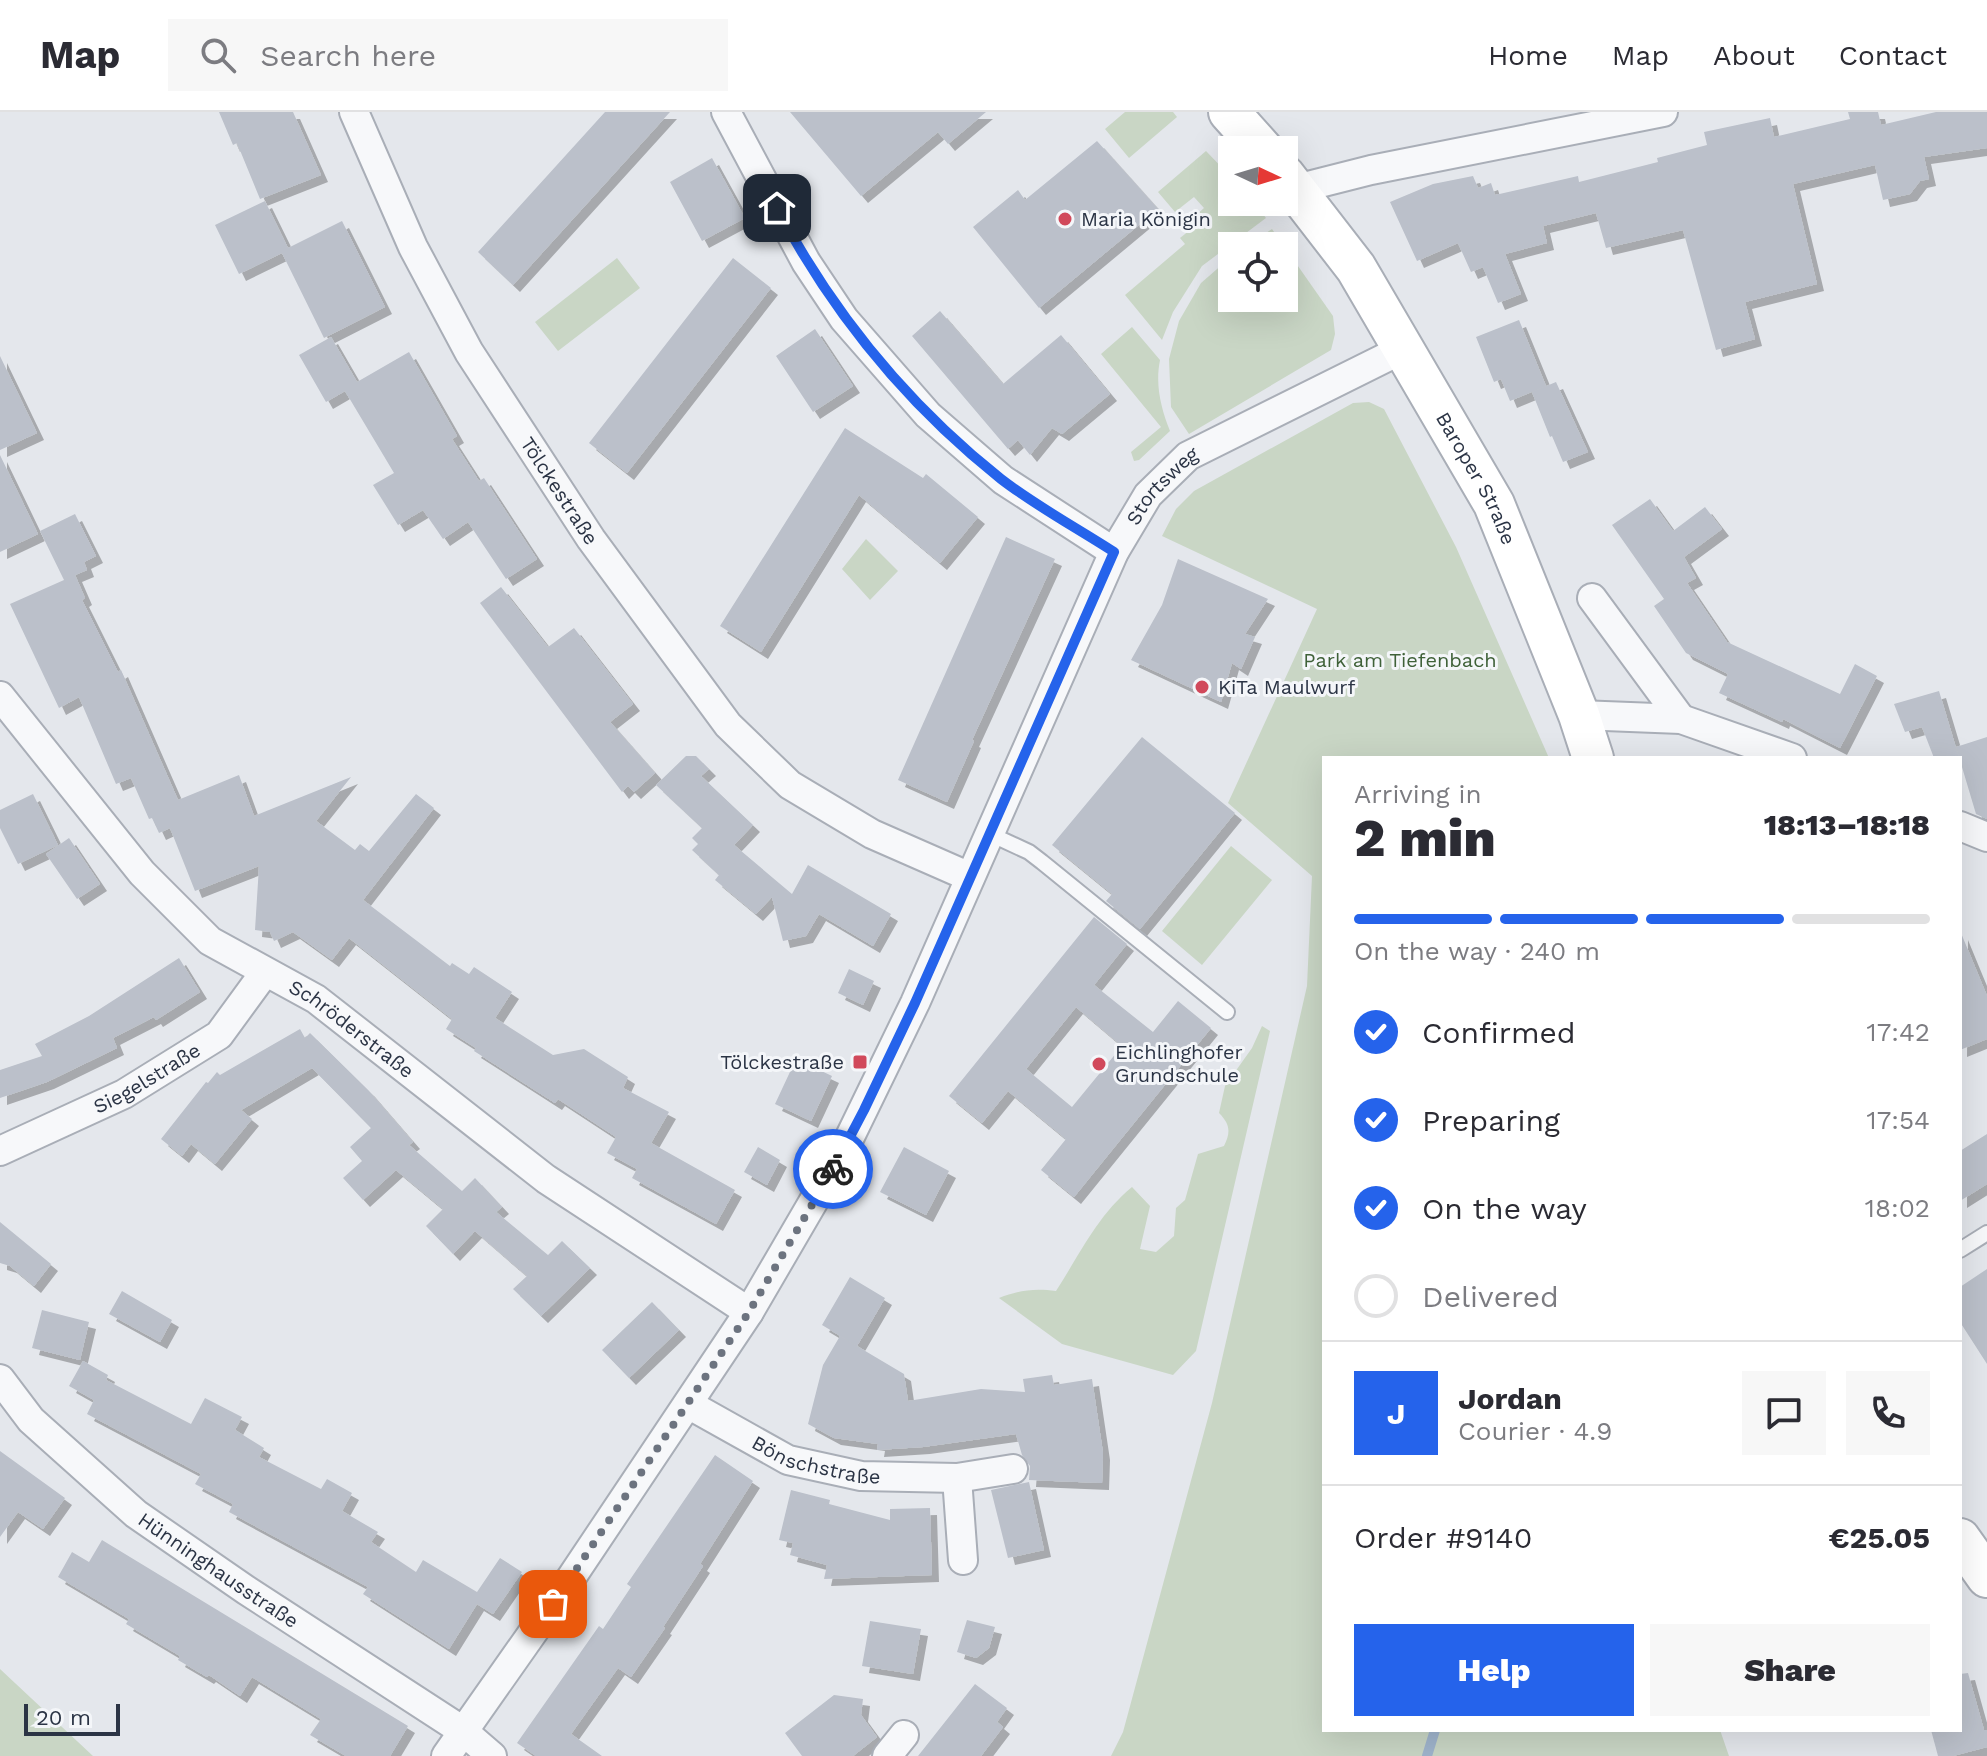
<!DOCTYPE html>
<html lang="en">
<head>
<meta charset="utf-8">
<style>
	body { margin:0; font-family:"Work Sans",sans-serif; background:#f7f7f7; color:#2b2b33; height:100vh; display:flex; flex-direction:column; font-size:30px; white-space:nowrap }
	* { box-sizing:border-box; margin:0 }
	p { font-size:26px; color:#7c7c81 }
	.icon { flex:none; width:44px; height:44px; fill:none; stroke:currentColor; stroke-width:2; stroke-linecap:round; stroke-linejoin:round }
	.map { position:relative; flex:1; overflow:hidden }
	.details { position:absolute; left:1322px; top:644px; width:640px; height:976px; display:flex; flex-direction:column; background:#fff; border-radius:0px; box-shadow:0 8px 32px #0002 }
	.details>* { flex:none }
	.needle { width:52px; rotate:94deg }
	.buttons { position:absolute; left:1218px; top:24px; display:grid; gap:16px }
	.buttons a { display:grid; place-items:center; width:80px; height:80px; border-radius:0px; background:#fff; box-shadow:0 8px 32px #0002; font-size:40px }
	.scale { position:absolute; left:24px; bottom:20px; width:96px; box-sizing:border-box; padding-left:8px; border:4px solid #2b3445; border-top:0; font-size:22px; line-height:28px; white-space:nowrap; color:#2b3445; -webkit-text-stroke:6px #f4f6f9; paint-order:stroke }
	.pin { position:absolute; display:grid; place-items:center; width:68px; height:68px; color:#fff; margin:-34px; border-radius:16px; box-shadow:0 4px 12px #0006 }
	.courier { position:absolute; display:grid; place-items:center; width:80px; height:80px; margin:-40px; border:6px solid #2563eb; border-radius:50%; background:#fff; color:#222; box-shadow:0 2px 10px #0007 }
	.summary em { font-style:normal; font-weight:800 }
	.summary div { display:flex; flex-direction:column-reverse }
	.summary { display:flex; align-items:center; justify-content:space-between; height:136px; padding:0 32px }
	h1 { font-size:52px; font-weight:800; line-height:60px }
	.bar { display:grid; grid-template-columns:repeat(4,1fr); gap:12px 8px; align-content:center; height:96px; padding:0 32px }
	.bar i { height:10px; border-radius:6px; background:#e1e1e2 }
	.bar .selected { background:#2563eb }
	.bar p { grid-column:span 4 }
	.line { display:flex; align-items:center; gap:20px; padding:0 32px; border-top:2px solid #e1e1e2 }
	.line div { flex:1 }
	.round { display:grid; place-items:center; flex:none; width:84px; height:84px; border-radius:0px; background:#f7f7f7 }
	ol { padding:0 32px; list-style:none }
	li { display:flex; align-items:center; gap:24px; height:88px }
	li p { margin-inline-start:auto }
	li .icon { padding:8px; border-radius:50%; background:#2563eb; color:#fff; stroke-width:4 }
	li:last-child { color:#7c7c81 }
	li i { width:44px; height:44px; border:4px solid #e1e1e2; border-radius:50% }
	.primary-button { display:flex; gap:16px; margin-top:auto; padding:16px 32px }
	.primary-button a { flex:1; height:92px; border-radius:0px; background:#2563eb; color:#fff; font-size:32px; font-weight:800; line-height:92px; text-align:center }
	.primary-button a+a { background:#f7f7f7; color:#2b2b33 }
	header { display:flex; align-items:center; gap:48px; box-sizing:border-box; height:112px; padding:0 40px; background:#fff; border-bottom:2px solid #e1e1e2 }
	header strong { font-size:38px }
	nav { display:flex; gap:44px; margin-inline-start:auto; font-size:28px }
	.search { width:560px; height:72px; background:#f7f7f7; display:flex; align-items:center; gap:20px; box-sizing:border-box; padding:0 28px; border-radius:0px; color:#7c7c81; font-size:30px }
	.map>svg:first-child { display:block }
	.green { fill:#c9d6c5 }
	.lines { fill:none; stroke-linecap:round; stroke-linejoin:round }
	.stream { stroke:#9fb4cc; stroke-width:10 }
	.building { fill:#bbc0ca; fill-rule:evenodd; filter:url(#shadow) }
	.lane-casing { stroke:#a9aeb7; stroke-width:18 }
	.street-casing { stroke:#a9aeb7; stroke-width:32 }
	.secondary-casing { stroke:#a9aeb7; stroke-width:44 }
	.lane { stroke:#f7f8fa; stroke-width:14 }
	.street { stroke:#f7f8fa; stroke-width:28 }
	.secondary { stroke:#fff; stroke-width:40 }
	.done { stroke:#6c737f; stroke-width:8; stroke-dasharray:0 14.4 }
	.route { stroke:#2563eb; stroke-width:10 }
	.poi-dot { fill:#d1495b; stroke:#f4f6f9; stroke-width:3 }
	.labels { text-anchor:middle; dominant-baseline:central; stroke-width:6; stroke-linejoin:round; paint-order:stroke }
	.poi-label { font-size:20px; fill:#2b3445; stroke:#f4f6f9; text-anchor:start }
	.street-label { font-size:20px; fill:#2b3445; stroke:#f4f6f9 }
	.park-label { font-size:20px; fill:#3f6138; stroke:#f4f6f9 }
</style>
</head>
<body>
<header>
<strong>Map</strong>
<div class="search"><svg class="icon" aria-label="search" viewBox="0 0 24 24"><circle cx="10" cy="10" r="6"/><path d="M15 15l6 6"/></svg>Search here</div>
<nav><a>Home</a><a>Map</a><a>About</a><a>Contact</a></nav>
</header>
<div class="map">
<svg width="1987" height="1644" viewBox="0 0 1987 1644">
	<defs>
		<filter id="shadow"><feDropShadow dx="7" dy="7" stdDeviation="0" flood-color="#0004"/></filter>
	</defs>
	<rect width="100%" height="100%" fill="#e4e7ec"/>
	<!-- green -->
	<path class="green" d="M1125,0H1173L1177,5L1129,46L1105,17Z
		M1206,39L1232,66V90H1243L1249,98L1256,93L1266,106L1202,154L1173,200L1162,228L1125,183L1185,132L1180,126L1190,118L1185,113L1204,96L1194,85L1175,100L1158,80Z
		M1272,117L1333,204L1335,222L1331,238L1189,322L1171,295L1169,247L1179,209L1201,171L1232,144V186H1284V134H1246Z
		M617,146L640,176L558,239L535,210Z
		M1132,215L1160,248C1155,273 1161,296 1170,319L1139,348L1134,349L1131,340L1161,315L1101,242Z
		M1369,290L1384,297L1456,435L1549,646H1324V1618H1720L1729,1644H1111L1123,1620L1212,1291L1307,874L1312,764L1228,691L1317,497L1162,424L1176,397L1194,379L1353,291Z
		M866,427L898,459L870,488L842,457Z
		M1231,734L1272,768L1202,853L1162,819Z
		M1262,914L1270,919L1196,1239L1173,1263L1062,1232L999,1186C1020,1178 1035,1176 1056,1179C1080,1142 1097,1104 1132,1075L1150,1094L1140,1137L1156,1140L1174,1124L1176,1096L1185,1088L1198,1042L1224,1034C1231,1020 1230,1012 1219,1001L1225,974L1252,936Z
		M0,1557L93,1644H0Z"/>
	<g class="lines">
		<!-- stream -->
		<path class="stream" d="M1427,1644L1435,1618"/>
	</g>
	<!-- building -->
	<path class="building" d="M219,0H293L321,63L260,87L237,31L233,33Z
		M605,0H670L513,173L478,140Z
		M790,0H986L948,32L938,20L861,84Z
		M1848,0H1878L1881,13L1936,0H1987V36L1924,45L1929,67L1920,69L1910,82L1883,88L1875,53L1793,72L1817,172L1745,190L1755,227L1716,238L1683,118L1606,136L1596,101L1543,114L1547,131L1505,142L1521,182L1498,191L1483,155L1471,160L1458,131L1417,149L1390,90L1433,72L1473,64L1478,76L1491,71L1495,83L1578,64L1579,70L1658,50L1657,46L1707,33L1704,20L1770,6L1774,25L1850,7Z
		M1097,29L1158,97L1039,196L973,115L1018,78L1025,88Z
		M712,46L745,106L702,129L670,70Z
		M265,89L288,136L342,109L385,195L324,226L282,141L239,162L215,113Z
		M733,146L771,176L627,361L589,331Z
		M940,199L1003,272L1061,223L1110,282L1062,322L1052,316L1030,343L1018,328L1008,337L912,224Z
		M1519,208L1546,274L1510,289L1501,267L1494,270L1476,225Z
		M815,217L853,274L813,300L776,244Z
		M331,225L357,270L409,240L457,324L452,327L479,369L484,366L537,447L506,467L468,410L443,427L423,398L398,413L373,373L394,361L345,279L326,290L299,243Z
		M0,244L37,321L0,338Z
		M1556,270L1588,340L1563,350L1552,324L1550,325L1532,280Z
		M845,316L923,366L926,362L978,405L940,451L859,383L761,540L720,514Z
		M0,343L38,422L0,440Z
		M1650,387L1673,419L1705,395L1722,417L1684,445L1696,466L1687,471L1727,530L1840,582L1855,552L1877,564L1840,636L1783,607L1782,610L1719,581L1728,562L1686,541L1654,494L1664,487L1612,413Z
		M75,402L96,444L84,450L87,458L75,463L85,486L82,488L118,560L121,558L178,688L239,663L254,704L351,665L316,709L355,738L360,732L369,739L416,682L434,696L363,788L450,854L452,851L469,862L474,855L512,880L495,906L553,943L584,937L628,965L623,976L669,1000L651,1031L735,1078L716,1112L632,1066L637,1057L607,1041L616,1025L558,987L555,991L474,939L476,936L446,917L452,907L349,826L332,848L293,820L274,829L270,820L255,818L259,754L195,779L170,716L159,721L152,706L149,707L131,666L116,672L79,585L59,596L10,492L64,468L40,419Z
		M1006,425L1055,447L972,628L974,629L947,690L898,668Z
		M1178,447L1268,487L1245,522L1255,525L1241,557L1232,551L1221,590L1131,548L1162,493Z
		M501,475L548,535L574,516L633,592L610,610L655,661L634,680L628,674L622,680L480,491Z
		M1939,579L1959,646H1934L1922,615L1905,620L1894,592Z
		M1142,625L1235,701L1140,817L1106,789L1112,782L1052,733Z
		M1987,625V707L1976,702L1956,635Z
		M686,644H696L709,657L701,664L753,713L734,733L792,782L808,753L891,802L873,834L819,802L806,824L783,829L772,785L756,802L715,768L719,763L692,738L698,732L692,726L702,716L656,673Z
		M33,682L58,733L18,752L0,716V698Z
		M69,726L100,772L77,787L46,742Z
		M1094,805L1127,832L1094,873L1153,920L1178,889L1211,916L1074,1085L1041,1058L1066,1027L1008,979L982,1011L949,984ZM1076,895L1122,934L1072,995L1026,957Z
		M1961,821L1987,884V927L1960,938Z
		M179,846L200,880L156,908L154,905L113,926L117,936L47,970L0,986V958L42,944L35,932L89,904Z
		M849,857L874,869L863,893L838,881Z
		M300,917L305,926L310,921L368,978L413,1030L409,1033L462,1079L475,1066L502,1095L496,1100L548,1143L562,1129L590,1156L541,1204L513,1177L527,1164L475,1119L453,1142L426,1114L443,1097L396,1058L363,1088L343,1066L362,1049L350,1035L371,1016L312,956L241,998L252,1007L215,1052L191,1032L182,1044L161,1027L206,970L208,971L217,960L220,963Z
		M796,947L832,964L811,1009L775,992Z
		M1987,1022V1072L1960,1089V1039Z
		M758,1035L780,1048L767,1073L744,1060Z
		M904,1035L949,1059L926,1103L880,1080Z
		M0,1110L51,1152L34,1174L10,1154L0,1151Z
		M1987,1157V1252L1960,1210V1175Z
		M850,1165L885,1186L857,1234L822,1213Z
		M122,1179L172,1208L160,1230L109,1202Z
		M652,1190L679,1218L629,1266L602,1238Z
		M42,1198L89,1210L80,1248L32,1236Z
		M840,1224L904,1262L908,1289L981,1277L1025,1280L1023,1267L1052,1263L1054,1273L1092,1267L1103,1341L1102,1371L1029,1368L1030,1354L1022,1343L1016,1322L923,1335L877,1338L878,1332L834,1326L808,1312L823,1253Z
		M83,1249L108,1263L106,1268L191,1312L205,1286L242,1305L235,1318L264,1336L259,1345L321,1377L327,1367L352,1381L342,1399L378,1420L371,1430L416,1460L423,1448L477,1480L500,1446L522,1460L493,1502L477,1492L449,1537L363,1482L368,1475L229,1400L233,1392L195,1372L201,1362L87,1302L94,1288L69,1274Z
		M0,1339L65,1386L43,1417L18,1400L0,1425Z
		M715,1343L753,1369L700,1452L703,1454L663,1515L665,1516L631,1565L618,1556L571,1622L602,1644H536L517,1631L599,1514L603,1517L631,1475L627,1472Z
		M1029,1370L1044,1438L1008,1446L991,1378Z
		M791,1378L830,1388L829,1392L890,1408V1397L930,1396L932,1463L824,1467L827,1453L790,1443L793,1431L779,1428Z
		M102,1428L408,1614L390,1644H346L310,1623L321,1607L252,1565L240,1584L209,1563L207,1565L178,1548L180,1544L126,1512L129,1507L58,1465L72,1440L89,1450Z
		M967,1508L995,1515L989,1536L976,1546L957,1540Z
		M870,1509L921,1517L913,1562L862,1554Z
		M1968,1561L1984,1618H1987V1635L1953,1644H1938L1931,1618H1960V1562Z
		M975,1572L1007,1596L997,1610L1003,1615L981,1644H918Z
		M834,1583L863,1587L861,1603L877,1625L853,1644H802L785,1621Z"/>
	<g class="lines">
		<!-- lane casing -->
		<g class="lane-casing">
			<path id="lane" d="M990,722L1029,740L1042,750L1227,900
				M1960,1138L1987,1121"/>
		</g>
		<!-- street casing -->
		<g class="street-casing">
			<g id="street">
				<path id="s1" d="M354,0L413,135L469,240L591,427L728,613L790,673L872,722L970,765"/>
				<path d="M726,0L806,150L844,207L928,303L1003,368L1114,440"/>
				<path d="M1296,77L1371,58L1663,0"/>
				<path d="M1592,486L1681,607"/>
				<path id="s2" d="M0,584L142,761L210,829L316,887L546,1067L749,1200"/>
				<path d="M1579,603L1681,607L1792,646"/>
				<path d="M1960,714L1987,725"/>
				<path id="s3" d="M0,1039L124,982L219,923L265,860"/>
				<path id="s4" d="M0,1267L31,1308L136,1402L246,1478L463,1619L492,1644"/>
				<path id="s5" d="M688,1292L788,1348L861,1364L957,1366L1013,1357"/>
				<path d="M957,1366L963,1448"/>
				<path id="s6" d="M446,1644L569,1469L749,1200L844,1037L915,891L1114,440L1148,383L1188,344L1405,236"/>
				<path d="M887,1644L904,1623"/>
			</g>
		</g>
		<!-- secondary casing -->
		<g class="secondary-casing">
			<g id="secondary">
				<path d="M1229,0L1263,38"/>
				<path id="s7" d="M1284,63L1356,156L1494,392L1579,603L1593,646"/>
				<path d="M1960,1427L1987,1465"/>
			</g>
		</g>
		<!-- lane -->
		<use href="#lane" class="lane"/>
		<!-- street -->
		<use href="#street" class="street"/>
		<!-- secondary -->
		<use href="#secondary" class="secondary"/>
	</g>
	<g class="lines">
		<!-- done -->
		<path class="done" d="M553,1492L749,1200L833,1057"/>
		<!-- route -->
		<path class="route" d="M777,96C832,200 908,293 1001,367C1036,394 1077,416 1114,440L915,891L864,998L833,1057"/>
	</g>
	<!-- markers -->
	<g class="poi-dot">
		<circle cx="1065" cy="107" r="8"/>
		<circle cx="1202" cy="575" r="8"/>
		<rect x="852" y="942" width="16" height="16" rx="4"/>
		<circle cx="1099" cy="952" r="8"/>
	</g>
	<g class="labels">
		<!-- poi labels -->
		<g class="poi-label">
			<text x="1081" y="107">Maria Königin</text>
			<text x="1218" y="575">KiTa Maulwurf</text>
			<text x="1115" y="940">Eichlinghofer<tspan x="1115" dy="23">Grundschule</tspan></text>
			<text x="844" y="950" text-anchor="end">Tölckestraße</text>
		</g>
		<!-- street labels -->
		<g class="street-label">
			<text stroke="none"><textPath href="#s7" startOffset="360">Baroper Straße</textPath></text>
			<text stroke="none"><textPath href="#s6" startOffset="1464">Stortsweg</textPath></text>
			<text stroke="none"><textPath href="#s1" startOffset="432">Tölckestraße</textPath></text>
			<text stroke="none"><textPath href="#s2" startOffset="490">Schröderstraße</textPath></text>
			<text stroke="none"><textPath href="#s3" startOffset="164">Siegelstraße</textPath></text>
			<text stroke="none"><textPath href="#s5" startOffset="142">Bönschstraße</textPath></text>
			<text stroke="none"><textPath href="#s4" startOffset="292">Hünninghausstraße</textPath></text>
		</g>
		<!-- park labels -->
		<g class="park-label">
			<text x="1400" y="548">Park am Tiefenbach</text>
		</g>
	</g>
</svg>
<div class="buttons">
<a><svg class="needle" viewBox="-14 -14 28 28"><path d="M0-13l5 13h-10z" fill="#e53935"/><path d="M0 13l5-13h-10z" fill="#7c7c81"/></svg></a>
<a><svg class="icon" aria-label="locate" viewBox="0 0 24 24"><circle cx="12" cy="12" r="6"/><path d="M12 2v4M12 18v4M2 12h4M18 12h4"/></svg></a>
</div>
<div class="scale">20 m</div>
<div class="pin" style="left:553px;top:1492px;background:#ea580c"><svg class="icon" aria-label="bag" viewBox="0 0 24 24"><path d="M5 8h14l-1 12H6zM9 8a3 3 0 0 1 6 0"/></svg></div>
<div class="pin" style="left:777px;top:96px;background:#1f2937"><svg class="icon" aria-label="home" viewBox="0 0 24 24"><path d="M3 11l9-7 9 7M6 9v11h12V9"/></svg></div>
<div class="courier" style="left:833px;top:1057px"><svg class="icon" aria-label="bike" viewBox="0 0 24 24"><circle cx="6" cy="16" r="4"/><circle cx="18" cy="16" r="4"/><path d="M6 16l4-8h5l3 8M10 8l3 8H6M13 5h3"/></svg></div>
<section class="details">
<div class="summary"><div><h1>2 min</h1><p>Arriving in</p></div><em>18:13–18:18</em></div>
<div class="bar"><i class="selected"></i><i class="selected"></i><i class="selected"></i><i></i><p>On the way · 240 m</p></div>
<ol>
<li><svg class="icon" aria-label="check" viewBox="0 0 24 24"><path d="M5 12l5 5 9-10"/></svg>Confirmed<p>17:42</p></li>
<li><svg class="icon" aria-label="check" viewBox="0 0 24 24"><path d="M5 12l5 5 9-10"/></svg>Preparing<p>17:54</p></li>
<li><svg class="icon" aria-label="check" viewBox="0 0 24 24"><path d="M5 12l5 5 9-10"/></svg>On the way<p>18:02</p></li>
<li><i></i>Delivered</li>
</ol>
<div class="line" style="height:144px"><b class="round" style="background:#2563eb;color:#fff">J</b><div><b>Jordan</b><p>Courier · 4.9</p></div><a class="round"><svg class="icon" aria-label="chat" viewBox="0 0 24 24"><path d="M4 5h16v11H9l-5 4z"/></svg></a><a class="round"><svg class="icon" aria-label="phone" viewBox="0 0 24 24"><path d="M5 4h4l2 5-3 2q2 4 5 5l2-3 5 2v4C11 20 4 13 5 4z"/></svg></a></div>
<div class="line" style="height:104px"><div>Order #9140</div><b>€25.05</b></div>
<div class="primary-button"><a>Help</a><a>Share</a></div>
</section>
</div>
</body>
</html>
